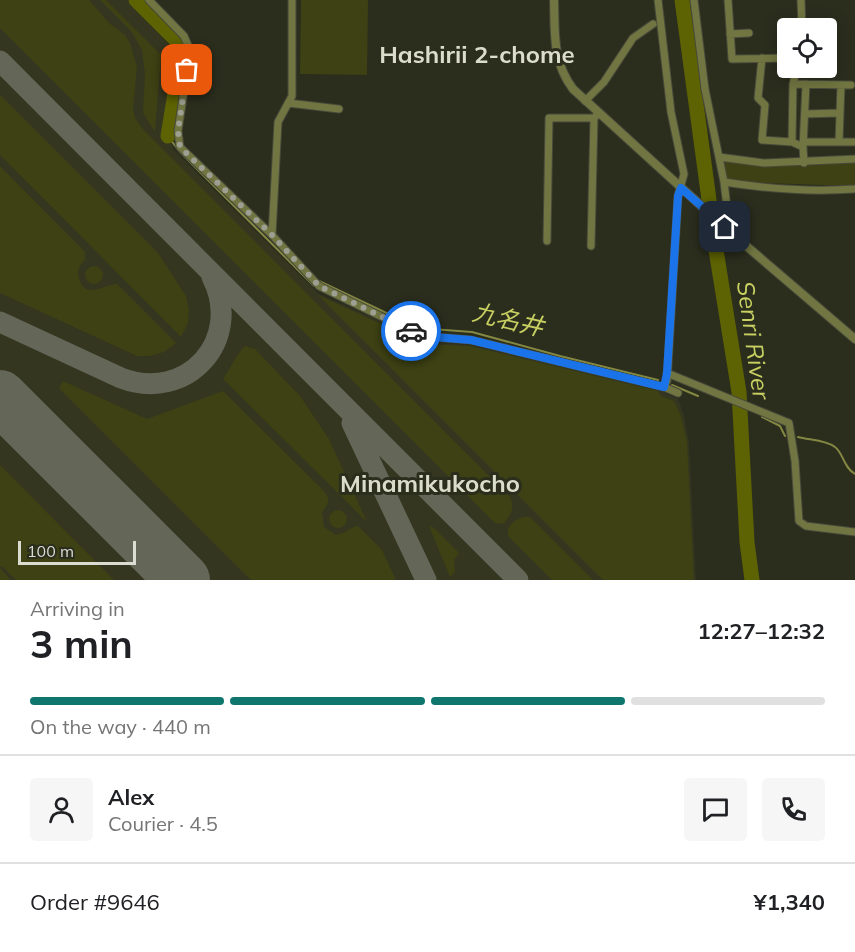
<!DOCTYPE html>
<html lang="en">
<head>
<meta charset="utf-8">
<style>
	body { margin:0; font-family:Mulish,"Noto Sans JP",sans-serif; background:#f6f6f6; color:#202124; height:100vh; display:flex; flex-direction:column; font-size:22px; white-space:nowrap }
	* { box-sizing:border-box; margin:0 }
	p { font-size:20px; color:#757577 }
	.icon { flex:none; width:33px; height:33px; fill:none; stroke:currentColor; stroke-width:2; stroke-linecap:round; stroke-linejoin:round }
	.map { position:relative; height:580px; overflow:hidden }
	.drawer { display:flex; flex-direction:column; background:#fff; flex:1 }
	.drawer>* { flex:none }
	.fabs { position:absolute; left:777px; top:18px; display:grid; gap:12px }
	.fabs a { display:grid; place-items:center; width:60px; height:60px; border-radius:6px; background:#fff; box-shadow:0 3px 15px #0003; font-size:30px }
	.scale { position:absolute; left:18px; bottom:15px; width:118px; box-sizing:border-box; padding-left:6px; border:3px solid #dbddd3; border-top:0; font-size:16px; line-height:21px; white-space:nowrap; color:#dbddd3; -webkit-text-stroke:4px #2b2d1d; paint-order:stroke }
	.pin { position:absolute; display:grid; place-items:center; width:51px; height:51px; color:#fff; margin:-26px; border-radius:12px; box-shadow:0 3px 9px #0006 }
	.courier { position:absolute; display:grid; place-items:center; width:60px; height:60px; margin:-30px; border:4px solid #1a73e8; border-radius:50%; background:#fff; color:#222; box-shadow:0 2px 8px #0007 }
	.head em { font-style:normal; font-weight:700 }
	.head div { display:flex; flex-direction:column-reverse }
	.head { display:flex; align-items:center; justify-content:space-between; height:102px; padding:0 30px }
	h1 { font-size:39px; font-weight:700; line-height:45px }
	.bar { display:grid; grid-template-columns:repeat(4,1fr); gap:9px 6px; align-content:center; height:72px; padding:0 30px }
	.bar i { height:8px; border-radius:4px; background:#e0e0e0 }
	.bar .active { background:#0f766e }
	.bar p { grid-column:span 4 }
	.line { display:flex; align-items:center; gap:15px; padding:0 30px; border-top:2px solid #e0e0e0 }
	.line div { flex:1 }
	.round { display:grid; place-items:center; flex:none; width:63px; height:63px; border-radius:6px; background:#f6f6f6 }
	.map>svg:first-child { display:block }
	.built { fill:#343620 }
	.green { fill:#3d4113 }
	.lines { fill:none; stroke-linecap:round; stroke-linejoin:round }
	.stream { stroke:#838741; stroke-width:2 }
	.river { stroke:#5d6202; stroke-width:15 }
	.taxiway { stroke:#646658; stroke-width:21 }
	.runway { stroke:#646658; stroke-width:54 }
	.minor-casing { stroke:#47493a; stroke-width:9 }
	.tertiary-casing { stroke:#47493a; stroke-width:10 }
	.minor { stroke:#707541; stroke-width:7 }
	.tertiary { stroke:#707541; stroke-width:8 }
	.done { stroke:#9d9f93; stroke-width:6; stroke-dasharray:0 10.8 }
	.route { stroke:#1a73e8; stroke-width:8 }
	.labels { text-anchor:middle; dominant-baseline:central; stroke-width:6; stroke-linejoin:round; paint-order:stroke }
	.neighbourhood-label { font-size:24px; font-weight:bold; fill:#dbddca; stroke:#2b2d1d }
	.water-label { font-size:24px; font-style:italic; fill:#c7d061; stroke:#2b2d1d }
</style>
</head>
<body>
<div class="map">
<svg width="855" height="580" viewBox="0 0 855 580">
	<rect width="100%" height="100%" fill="#2b2d1d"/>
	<!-- built -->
	<path class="built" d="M0,0H127L173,49L174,57L161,136L164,138H172L173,149L319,294L427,342L470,345L656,389L678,399L684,415L689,443L696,580H0Z"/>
	<!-- green -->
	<path class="green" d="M0,0H89L109,23L125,35L130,43L137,67L133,108L135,118L143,129L510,497C515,508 511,516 503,524L495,523L0,28Z
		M100,0H106L161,55L155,132L143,113L145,74L142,50L131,31Z
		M301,0H368L367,75L300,74Z
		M0,95L158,253L186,296L189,310L188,323L181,337L0,155Z
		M721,159C767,165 809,165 855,162V186L762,183L726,179Z
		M0,166L85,252V260C79,266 77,269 79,278C85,301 105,284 117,284L176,343C164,354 153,357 137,356L0,293Z
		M85 275a9 9 0 1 1 18 0a9 9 0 1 1-18 0Z
		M318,295L425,344L470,346L658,391L661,396L674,401L681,416L687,442L694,580H603Z
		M245,346L255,349L300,396L329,439L367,522L223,379C230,369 236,355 245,346Z
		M63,381L147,419L223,391L325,492C331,501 328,504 322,512L324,527L336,535C345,534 350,527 358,526L382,550L396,580H251L59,388Z
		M0,465L114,580H16L2,566L0,568L11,580H0Z
		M329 519a9 9 0 1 1 18 0a9 9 0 1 1-18 0Z
		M524,517H530L593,580H552L508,536C506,525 515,520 524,517Z
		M429,526L433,527L459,553L454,560L455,572L450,577Z"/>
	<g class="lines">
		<!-- stream -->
		<path class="stream" d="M168,136L179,151L314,286
			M319,281L418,328L472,332L560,356L658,380
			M672,385L698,396
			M762,417L780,426L785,436
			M798,437C809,440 826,440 835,447C844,454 843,467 855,474"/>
		<!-- river -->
		<path class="river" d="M136,0L178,42L182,50L168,136
			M682,0L715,244L739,392L747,542L752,580"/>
		<!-- taxiway -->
		<path class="taxiway" d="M0,61L518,580
			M0,322L121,378C187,403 244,340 212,277
			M352,423L426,580"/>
		<!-- runway -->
		<path class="runway" d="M0,397L183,580"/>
		<!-- minor casing -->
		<g class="minor-casing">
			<path id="minor" d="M149,0L184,36L190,50L178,131L180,147L272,235L319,286L421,336L471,340L664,387L667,381L678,196L684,174L671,112L658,0
				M694,0L705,89L724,182L730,232
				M728,0L732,59L788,58
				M801,0L802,28
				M730,34L749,33
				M762,58L758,98L765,105L762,140L792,142
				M797,68L793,84L792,142L803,147L804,163
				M793,84L851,85
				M841,85L839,142H855
				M585,101L604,82L633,38L653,24
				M288,103L339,109
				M805,114L839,113
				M804,142H839
				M803,147L806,84
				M719,157L764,163L855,159
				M724,182C768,189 811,192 855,189
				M272,235L278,122L292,96V0
				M547,241L549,118H594
				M591,246L594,118L597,115
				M667,373L789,423L795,461L799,521L806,526L855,532
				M664,387L678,393"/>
		</g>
		<!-- tertiary casing -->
		<g class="tertiary-casing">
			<path id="tertiary" d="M554,0C555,33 552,61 573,89L730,232L855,339"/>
		</g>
		<!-- minor -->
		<use href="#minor" class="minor"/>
		<!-- tertiary -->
		<use href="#tertiary" class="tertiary"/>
	</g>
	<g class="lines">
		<!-- done -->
		<path class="done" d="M187,70L178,131L180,147L272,235L319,286L411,331"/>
		<!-- route -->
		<path class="route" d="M411,331L421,336L471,340L664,387L667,373L678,196L681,188L725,227"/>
	</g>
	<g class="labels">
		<!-- neighbourhood labels -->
		<g class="neighbourhood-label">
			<text x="477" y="54">Hashirii 2-chome</text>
			<text x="430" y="483">Minamikukocho</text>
		</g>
		<!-- water labels -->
		<g class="water-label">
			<text transform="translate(508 319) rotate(13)">九名井</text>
			<text transform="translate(754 340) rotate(82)">Senri River</text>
		</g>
	</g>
</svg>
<div class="fabs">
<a><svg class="icon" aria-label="locate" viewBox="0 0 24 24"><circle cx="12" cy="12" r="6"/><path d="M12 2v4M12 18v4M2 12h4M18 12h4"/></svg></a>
</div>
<div class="scale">100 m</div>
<div class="pin" style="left:187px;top:70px;background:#ea580c"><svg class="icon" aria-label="bag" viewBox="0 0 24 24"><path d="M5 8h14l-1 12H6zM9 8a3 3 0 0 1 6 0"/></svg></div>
<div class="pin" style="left:725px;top:227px;background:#1f2937"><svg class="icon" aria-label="home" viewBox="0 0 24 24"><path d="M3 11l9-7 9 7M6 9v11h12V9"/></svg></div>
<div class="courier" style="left:411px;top:331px"><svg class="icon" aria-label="car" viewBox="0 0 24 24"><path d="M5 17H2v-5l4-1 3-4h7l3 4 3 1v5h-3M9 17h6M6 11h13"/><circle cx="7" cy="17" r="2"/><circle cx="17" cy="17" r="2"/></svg></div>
</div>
<section class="drawer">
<div class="head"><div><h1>3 min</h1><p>Arriving in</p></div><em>12:27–12:32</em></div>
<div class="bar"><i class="active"></i><i class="active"></i><i class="active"></i><i></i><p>On the way · 440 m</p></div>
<div class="line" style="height:108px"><a class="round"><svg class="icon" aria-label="person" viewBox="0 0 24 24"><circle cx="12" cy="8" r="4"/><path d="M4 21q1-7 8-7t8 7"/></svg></a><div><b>Alex</b><p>Courier · 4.5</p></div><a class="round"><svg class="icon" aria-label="chat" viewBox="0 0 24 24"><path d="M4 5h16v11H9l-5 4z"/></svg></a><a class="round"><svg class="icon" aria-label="phone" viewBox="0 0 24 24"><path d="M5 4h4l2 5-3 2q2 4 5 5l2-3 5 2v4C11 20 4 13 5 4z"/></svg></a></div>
<div class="line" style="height:78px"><div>Order #9646</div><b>¥1,340</b></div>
</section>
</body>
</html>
